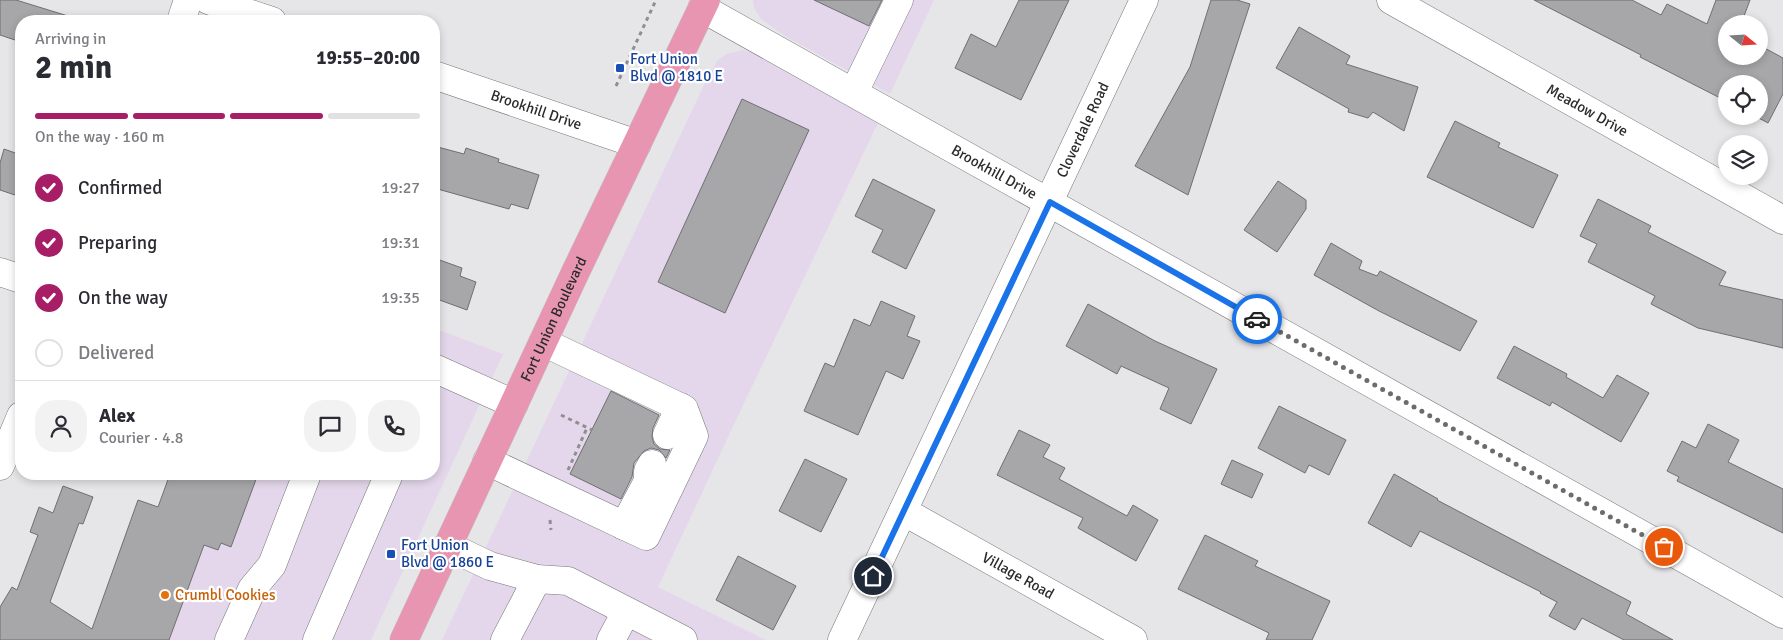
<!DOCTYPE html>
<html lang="en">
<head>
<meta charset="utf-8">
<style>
	body { margin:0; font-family:Signika,sans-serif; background:#f2f2f3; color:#2b2b33; height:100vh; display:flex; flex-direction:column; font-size:19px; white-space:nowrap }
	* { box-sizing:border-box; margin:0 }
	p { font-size:16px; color:#7c7c81 }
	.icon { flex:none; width:28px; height:28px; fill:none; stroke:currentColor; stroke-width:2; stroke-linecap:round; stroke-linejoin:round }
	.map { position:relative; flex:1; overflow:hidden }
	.details { position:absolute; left:15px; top:15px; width:425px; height:465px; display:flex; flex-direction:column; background:#fff; border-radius:20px; box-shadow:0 2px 8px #0003 }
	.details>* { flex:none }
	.needle { width:32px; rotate:108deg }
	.tools { position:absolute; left:1718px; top:15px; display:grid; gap:10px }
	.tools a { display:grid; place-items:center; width:50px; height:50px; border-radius:50%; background:#fff; box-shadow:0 2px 8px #0003; font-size:25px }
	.pin { position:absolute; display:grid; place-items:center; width:42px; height:42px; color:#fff; margin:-21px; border:2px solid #fff; border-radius:50%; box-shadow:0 1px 5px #0007 }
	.courier { position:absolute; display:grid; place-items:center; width:50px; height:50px; margin:-25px; border:4px solid #1a73e8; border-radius:50%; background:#fff; color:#222; box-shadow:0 1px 6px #0007 }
	.head em { font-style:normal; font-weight:700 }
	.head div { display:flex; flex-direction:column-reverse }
	.head { display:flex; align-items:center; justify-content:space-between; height:85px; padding:0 20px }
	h1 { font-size:32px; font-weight:700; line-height:38px }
	.bar { display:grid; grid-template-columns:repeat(4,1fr); gap:8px 5px; align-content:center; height:60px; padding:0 20px }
	.bar i { height:6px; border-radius:4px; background:#e1e1e2 }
	.bar .selected { background:#a71e66 }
	.bar p { grid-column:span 4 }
	.line { display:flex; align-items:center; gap:12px; padding:0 20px; border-top:1px solid #e1e1e2 }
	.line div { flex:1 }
	.round { display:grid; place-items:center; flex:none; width:52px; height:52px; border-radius:20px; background:#f2f2f3 }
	ol { padding:0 20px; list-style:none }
	li { display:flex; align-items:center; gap:15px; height:55px }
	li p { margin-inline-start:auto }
	li .icon { padding:5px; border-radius:50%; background:#a71e66; color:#fff; stroke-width:4 }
	li:last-child { color:#7c7c81 }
	li i { width:28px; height:28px; border:2px solid #e1e1e2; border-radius:50% }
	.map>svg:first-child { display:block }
	.commercial { fill:#e4d7eb }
	.building { fill:#a7a7a9; stroke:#6f6f72 }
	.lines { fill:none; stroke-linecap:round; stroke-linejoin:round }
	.minor-casing { stroke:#757678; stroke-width:29 }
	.major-casing { stroke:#c4c4c4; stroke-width:29 }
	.path { stroke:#8f8f91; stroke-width:3; stroke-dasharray:4 4; stroke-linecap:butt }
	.minor { stroke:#fff; stroke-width:28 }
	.major { stroke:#e895b2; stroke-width:28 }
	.done { stroke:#6c6c6e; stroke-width:5; stroke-dasharray:0 9 }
	.route { stroke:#1a73e8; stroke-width:6 }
	.transit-dot { fill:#1a4fb4; stroke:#fff; stroke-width:2 }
	.food-dot { fill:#e8710a; stroke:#fff; stroke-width:2 }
	.labels { text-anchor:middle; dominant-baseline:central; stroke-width:4.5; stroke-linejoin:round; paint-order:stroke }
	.transit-label { font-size:15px; fill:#164399; stroke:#fff; text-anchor:start }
	.street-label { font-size:15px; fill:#2b2b2c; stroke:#fff }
	.food-label { font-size:15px; fill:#c56008; stroke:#fff; text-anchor:start }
</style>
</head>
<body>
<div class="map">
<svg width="1783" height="640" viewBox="0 0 1783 640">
	<rect width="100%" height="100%" fill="#e6e6e9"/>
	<!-- commercial -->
	<path class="commercial" d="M753,0H934L890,94L785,36L761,19L754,8Z
		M743,50L754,53L878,123L737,418L658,587L766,640H442L703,87L717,61L726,54Z
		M434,328L503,354L371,640H88L138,500L158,507L170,474H434Z"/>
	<!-- building -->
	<path class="building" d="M0,0H16L68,16L67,21H21V42L0,35Z
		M814,0H882L869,26Z
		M1019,0H1069L1021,100L955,68L971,34L996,47Z
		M1211,0H1237L1250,4L1188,195L1135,166L1190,67Z
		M1534,0H1632L1661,15L1667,4L1707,24L1716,0H1750L1741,24H1726V56H1759V45L1783,58V94L1768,123L1755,116H1759V84H1726V101L1640,57L1641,55Z
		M1299,27L1350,56L1346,64L1418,87L1404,131L1373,112L1368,118L1348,112L1349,109L1276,68Z
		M742,99L809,130L725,313L658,282Z
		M1455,121L1500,143L1498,147L1558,175L1533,228L1427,177Z
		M434,146L464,154L466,148L499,159L498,162L539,175L528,209L511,204L509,209L434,188Z
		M4,149L21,155V197L0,190V163Z
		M873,179L935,210L906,269L872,252L883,230L855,216Z
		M1278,181L1306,200V209L1277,252L1244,230Z
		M1598,199L1651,226L1648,232L1726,272L1719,285L1783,300V348L1698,328L1651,304L1655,296L1588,262L1597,244L1580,236Z
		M1331,243L1362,261L1359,269L1377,276L1380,271L1477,321L1460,351L1379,311L1314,275Z
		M434,258L462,268L460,276L476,282L467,310L434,298Z
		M881,301L915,316L907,336L920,341L903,379L886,371L858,435L804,411L825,363L834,367L854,319L870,326Z
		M1088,304L1155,341L1217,369L1191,424L1160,409L1169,388L1121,366L1117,374L1066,346Z
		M1514,346L1567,374L1566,377L1603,398L1617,375L1649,393L1621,442L1552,402L1550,406L1497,378Z
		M611,391L659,415L653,428L652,437L654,444L660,449L670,450L666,458L659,450L651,448L644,451L634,463L632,477L621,499L570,474Z
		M1279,406L1346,440L1329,475L1309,465L1305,473L1258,448Z
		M1708,424L1739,440L1728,462L1783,489V533L1677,481L1679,477L1667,471L1682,441L1696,448Z
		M1019,430L1050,445L1043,457L1065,468L1059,479L1127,516L1133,505L1158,520L1136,561L1078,528L1083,518L997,475Z
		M805,459L847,479L821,532L779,511Z
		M1232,460L1263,474L1252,498L1221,484Z
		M170,474H258L231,547L221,543L218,550L204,545L169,640H0V607L12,587L17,590L38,535L30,532L39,507L53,513L63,486L93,497L83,524L79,523L50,602L92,629L138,500L158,507Z
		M1394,474L1438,499L1437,500L1631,602L1626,614L1673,640H1624L1582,618L1575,630L1549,616L1557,602L1540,593L1541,592L1420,531L1411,547L1368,523Z
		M1205,535L1258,561L1255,566L1330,601L1312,640H1266L1269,633L1178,589Z
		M738,556L796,586L773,630L716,600Z"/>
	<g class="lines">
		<!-- minor casing -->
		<g class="minor-casing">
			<g id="minor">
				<path d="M208,0L272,21"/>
				<path id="s1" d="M1391,0L1783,220"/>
				<path id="s2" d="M702,8L1783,614"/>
				<path d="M181,21L188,0"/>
				<path id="s3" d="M434,75L637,144"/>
				<path d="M854,92L899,0"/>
				<path d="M0,272L21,279"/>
				<path d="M434,368L514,404"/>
				<path d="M667,435L680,407"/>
				<path d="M487,461L646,536L694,436L684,409L543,342"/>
				<path d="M0,466L21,416"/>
				<path id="s4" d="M903,511L1133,640"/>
				<path d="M624,526L648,481V471L652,464"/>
				<path d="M448,546L490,566L537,579L568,581L683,640"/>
				<path d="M229,640L252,589L272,565L307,474"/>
				<path d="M317,640L389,474"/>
				<path d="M505,640L537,579"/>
				<path d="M611,640L626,612"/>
				<path id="s5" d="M842,640L1144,0"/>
			</g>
		</g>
		<!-- major casing -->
		<g class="major-casing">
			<g id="major">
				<path id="s6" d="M404,640L575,273L706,0"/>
			</g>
		</g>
		<!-- path -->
		<path class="path" d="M616,86L656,0
			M561,415L592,430
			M568,470L587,428
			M550,520L551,530"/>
		<!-- minor -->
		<use href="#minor" class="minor"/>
		<!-- major -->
		<use href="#major" class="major"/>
	</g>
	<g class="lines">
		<!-- done -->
		<path class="done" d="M1257,319L1664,547"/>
		<!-- route -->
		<path class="route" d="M873,576L1050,202L1257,319"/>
	</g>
	<!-- markers -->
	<g class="transit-dot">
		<rect x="615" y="63" width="10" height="10" rx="2.5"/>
		<rect x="386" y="549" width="10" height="10" rx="2.5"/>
	</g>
	<circle class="food-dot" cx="165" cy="595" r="5"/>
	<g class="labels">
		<!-- transit labels -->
		<g class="transit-label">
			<text x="630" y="59">Fort Union<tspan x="630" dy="17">Blvd @ 1810 E</tspan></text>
			<text x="401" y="545">Fort Union<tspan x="401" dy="17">Blvd @ 1860 E</tspan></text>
		</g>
		<!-- street labels -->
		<g class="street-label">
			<text stroke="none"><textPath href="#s3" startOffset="108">Brookhill Drive</textPath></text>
			<text stroke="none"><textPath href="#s1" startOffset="225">Meadow Drive</textPath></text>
			<text stroke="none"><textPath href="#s5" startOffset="564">Cloverdale Road</textPath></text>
			<text stroke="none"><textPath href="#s2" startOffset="335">Brookhill Drive</textPath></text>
			<text stroke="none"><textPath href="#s6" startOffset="354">Fort Union Boulevard</textPath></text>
			<text stroke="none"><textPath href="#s4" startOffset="132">Village Road</textPath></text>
		</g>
		<!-- food labels -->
		<g class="food-label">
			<text x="175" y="595">Crumbl Cookies</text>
		</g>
	</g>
</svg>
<div class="tools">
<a><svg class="needle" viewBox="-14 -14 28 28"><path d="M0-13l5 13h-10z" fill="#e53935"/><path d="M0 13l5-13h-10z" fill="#7c7c81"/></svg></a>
<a><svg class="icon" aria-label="locate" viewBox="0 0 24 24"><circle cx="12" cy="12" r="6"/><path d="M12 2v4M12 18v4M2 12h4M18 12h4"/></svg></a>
<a><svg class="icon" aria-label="layers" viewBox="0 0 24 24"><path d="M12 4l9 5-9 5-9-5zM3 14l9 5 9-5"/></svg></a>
</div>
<div class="pin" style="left:1664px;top:547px;background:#ea580c"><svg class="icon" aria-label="bag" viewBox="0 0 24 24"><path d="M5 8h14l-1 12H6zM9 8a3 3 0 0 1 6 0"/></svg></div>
<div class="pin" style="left:873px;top:576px;background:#1f2937"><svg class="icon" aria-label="home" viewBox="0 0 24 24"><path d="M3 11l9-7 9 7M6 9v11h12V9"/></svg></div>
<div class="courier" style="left:1257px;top:319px"><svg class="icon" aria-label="car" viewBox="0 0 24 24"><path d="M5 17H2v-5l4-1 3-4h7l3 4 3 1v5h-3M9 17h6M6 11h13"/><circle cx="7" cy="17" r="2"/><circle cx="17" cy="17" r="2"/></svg></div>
<section class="details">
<div class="head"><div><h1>2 min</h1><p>Arriving in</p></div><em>19:55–20:00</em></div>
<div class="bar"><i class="selected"></i><i class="selected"></i><i class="selected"></i><i></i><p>On the way · 160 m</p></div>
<ol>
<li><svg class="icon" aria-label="check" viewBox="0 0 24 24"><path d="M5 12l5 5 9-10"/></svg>Confirmed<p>19:27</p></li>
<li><svg class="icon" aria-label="check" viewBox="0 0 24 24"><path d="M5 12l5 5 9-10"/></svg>Preparing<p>19:31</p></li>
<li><svg class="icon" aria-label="check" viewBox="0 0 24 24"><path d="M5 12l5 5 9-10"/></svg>On the way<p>19:35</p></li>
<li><i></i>Delivered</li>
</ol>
<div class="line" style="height:90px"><a class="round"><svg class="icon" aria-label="person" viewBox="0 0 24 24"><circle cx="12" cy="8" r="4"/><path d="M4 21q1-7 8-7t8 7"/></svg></a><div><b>Alex</b><p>Courier · 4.8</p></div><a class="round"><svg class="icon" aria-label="chat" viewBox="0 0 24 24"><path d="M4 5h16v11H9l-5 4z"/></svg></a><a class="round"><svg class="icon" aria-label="phone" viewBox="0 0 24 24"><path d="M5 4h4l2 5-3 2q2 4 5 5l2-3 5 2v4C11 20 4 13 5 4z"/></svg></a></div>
</section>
</div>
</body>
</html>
